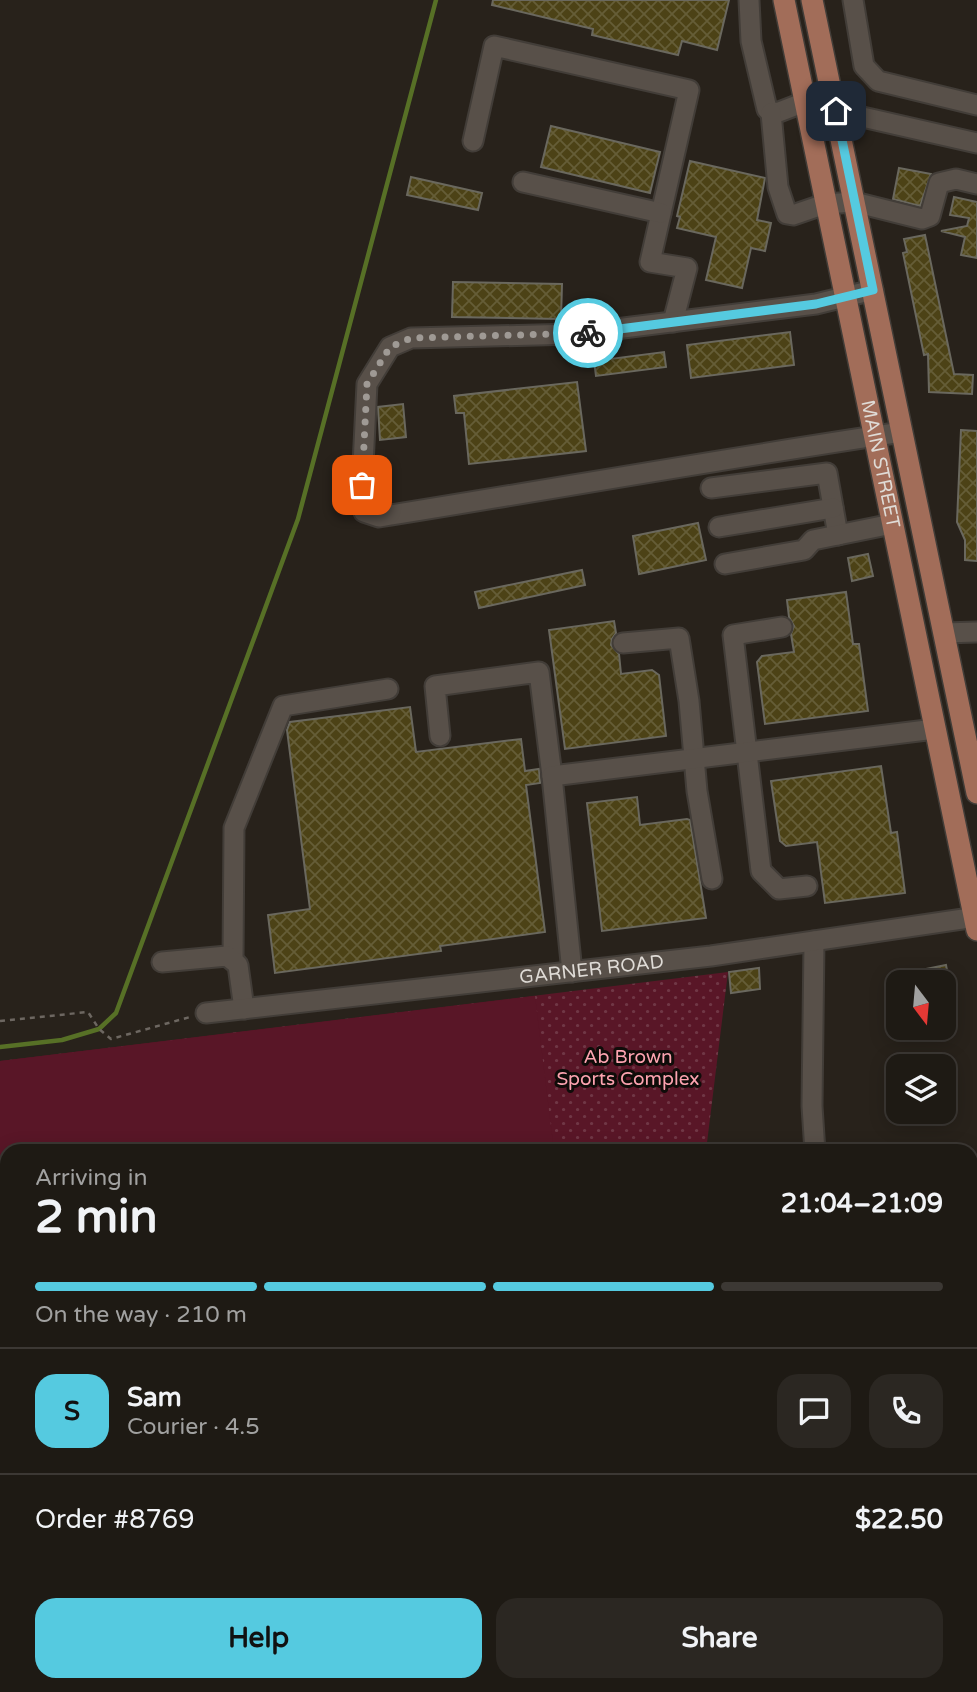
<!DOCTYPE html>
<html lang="en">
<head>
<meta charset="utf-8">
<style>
	body { margin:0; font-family:"Varela Round",sans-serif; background:#2b2722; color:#f1f3f6; height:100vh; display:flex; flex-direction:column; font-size:26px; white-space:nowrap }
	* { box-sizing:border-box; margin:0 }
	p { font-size:23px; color:#a1a1a0 }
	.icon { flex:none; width:38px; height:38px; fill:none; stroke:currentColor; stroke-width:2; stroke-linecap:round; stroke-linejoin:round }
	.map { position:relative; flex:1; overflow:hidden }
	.panel { position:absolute; left:0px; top:1144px; width:978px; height:548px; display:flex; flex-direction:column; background:#1e1a14; border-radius:21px 21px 0 0; box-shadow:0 4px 18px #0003,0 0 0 2px #3c3834 }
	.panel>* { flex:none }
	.needle { width:46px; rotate:164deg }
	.buttons { position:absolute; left:886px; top:970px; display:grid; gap:14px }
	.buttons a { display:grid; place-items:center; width:70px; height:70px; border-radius:14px; background:#1e1a14; box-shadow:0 4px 18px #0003,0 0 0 2px #3c3834; font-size:35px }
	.pin { position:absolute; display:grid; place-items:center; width:60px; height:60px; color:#fff; margin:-30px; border-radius:14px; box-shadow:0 4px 10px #0006 }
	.courier { position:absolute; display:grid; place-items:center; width:70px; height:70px; margin:-35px; border:5px solid #55cae0; border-radius:50%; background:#fff; color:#222; box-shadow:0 2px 9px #0007 }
	.head em { font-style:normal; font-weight:800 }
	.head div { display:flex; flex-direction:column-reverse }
	.head { display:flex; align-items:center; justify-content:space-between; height:119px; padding:0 35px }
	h1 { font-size:46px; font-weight:800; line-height:52px }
	.bar { display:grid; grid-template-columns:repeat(4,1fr); gap:10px 7px; align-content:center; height:84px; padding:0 35px }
	.bar i { height:9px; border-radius:5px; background:#3c3834 }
	.bar .active { background:#55cae0 }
	.bar p { grid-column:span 4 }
	.line { display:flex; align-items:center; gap:18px; padding:0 35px; border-top:2px solid #3c3834 }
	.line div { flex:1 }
	.round { display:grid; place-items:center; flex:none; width:74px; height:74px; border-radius:21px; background:#2b2722 }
	.button { display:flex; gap:14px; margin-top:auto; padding:14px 35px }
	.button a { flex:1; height:80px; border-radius:21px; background:#55cae0; color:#111; font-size:28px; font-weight:800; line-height:80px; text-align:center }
	.button a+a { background:#2b2722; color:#f1f3f6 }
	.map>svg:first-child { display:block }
	.grass { fill:url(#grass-dots) }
	.garden { fill:#591627 }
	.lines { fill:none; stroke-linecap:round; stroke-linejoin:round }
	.stream { stroke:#577026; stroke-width:4.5 }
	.building { fill:url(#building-cross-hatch); stroke:#6a685e; stroke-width:2 }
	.minor-casing { stroke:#423d38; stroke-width:23 }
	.major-casing { stroke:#423d38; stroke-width:24 }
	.path { stroke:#6d6761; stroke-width:2.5; stroke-dasharray:5 5; stroke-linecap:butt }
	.minor { stroke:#585049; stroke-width:19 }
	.major { stroke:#a26d59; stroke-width:21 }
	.done { stroke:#9f9a95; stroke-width:7; stroke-dasharray:0 12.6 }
	.route { stroke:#55cae0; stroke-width:9 }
	.labels { text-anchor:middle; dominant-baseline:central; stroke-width:6; stroke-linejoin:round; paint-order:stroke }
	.street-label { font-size:19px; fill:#dfdbd6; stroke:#0f0c09 }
	.park-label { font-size:19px; fill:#fda3b0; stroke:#0f0c09 }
</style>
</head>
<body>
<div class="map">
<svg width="977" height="1692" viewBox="0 0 977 1692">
	<defs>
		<pattern id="grass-dots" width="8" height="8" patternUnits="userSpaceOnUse" patternTransform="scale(1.75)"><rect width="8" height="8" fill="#591627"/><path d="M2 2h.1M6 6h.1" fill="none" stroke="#703746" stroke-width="1.8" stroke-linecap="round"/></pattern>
		<pattern id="building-cross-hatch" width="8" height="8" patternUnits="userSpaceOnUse" patternTransform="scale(1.75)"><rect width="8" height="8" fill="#4c4216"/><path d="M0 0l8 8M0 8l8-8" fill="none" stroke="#655d37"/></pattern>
	</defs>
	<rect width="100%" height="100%" fill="#28221b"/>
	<!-- grass -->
	<path class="grass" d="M728,972L706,1151L7,1152V1685H636L635,1692H0V1061Z"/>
	<!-- garden -->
	<path class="garden" d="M535,996L554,1151L7,1152V1685H599V1692H0V1061Z"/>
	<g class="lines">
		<!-- stream -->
		<path class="stream" d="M0,1047L62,1040L99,1029L116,1013L298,519L436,0"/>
	</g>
	<!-- building -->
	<path class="building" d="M493,0H729L717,50L682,41L678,55L592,35L593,29L492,5Z
		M551,126L660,152L650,193L541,167Z
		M690,161L765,178L757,220L771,223L765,251L751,248L742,288L706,280L716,237L677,228L680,217L677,216Z
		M899,168L931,174L920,206L893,199Z
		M411,177L482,193L478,210L407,195Z
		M954,197L977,202V258L961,255L965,237L941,231L967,226L969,218L950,215Z
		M925,235L954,374L973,375L972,394L929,392L928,354L924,355L903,253L907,252L904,239Z
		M453,282L562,284L561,319L452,317Z
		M790,332L794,365L691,378L687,345Z
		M664,352L666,367L596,376L594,361Z
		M577,382L586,451L469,464L464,413H456L454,396Z
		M403,404L406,437L380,440L378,407Z
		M961,430L977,431V561L965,560V540L957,522Z
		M698,523L706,560L639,574L633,536Z
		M868,554L873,576L852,581L848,558Z
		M582,570L585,585L479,608L475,592Z
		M846,592L853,644H859L868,711L765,724L757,662L762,656L794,652L791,634L794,626L789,617L787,600Z
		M614,621L616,633L612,639L611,645L619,654L621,674L652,670L659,675L666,736L565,749L549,630Z
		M410,707L416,752L521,739L525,771L539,769L540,783L526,785L545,932L440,946L441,951L275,973L268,915L310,909L287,730L290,722Z
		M881,766L891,833L897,832L905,893L825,903L817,842L786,846L780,841L771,781Z
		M637,797L640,825L687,819L690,820L706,918L602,931L587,803Z
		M946,965L949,982H892L891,976Z
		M759,968L760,989L731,993L729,972Z"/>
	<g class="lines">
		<!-- minor casing -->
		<g class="minor-casing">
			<g id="minor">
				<path d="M749,0L751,41L767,109L771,113L779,112L805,102L836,111L977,143"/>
				<path d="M853,0L864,66L878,81L977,105"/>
				<path d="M771,113L778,187L787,214L793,215L825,204L854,202L922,219L930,216L939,183L956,179L977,184"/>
				<path d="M473,141L494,46L689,90L650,262L687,268L673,322"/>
				<path d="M523,182L661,213"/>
				<path d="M873,290L816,304L575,334L411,338L390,347L367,384L362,485L364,512L379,517C553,489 727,458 902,432"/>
				<path d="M711,488L827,473L838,535"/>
				<path d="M719,527L833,508"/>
				<path d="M725,564L804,550L813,540L892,524"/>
				<path d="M782,627L733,635L761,871L779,889L807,886"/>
				<path d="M944,633L977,632"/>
				<path d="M623,643L679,638L689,701L697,791L712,879"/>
				<path d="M440,736L435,686L539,672L552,776"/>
				<path d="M814,941L812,1106L815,1152"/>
				<path d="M233,959L234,828L283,706L388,689"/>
				<path d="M162,962L227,956L238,965L244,1009"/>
				<path d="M572,972L552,776L935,729"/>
				<path id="s1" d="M206,1013L711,956L977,917"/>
				<path d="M971,1315L977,1314"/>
				<path d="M971,1393L977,1392"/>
				<path d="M971,1452L976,1479"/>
				<path d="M744,1685L746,1692"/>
			</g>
		</g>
		<!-- major casing -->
		<g class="major-casing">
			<g id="major">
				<path id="s2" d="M784,0L977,930"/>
				<path d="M812,0L977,793"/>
			</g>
		</g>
		<!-- path -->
		<path class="path" d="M0,1021L88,1012L99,1029L111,1039L190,1017"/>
		<!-- minor -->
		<use href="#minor" class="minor"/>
		<!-- major -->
		<use href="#major" class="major"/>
	</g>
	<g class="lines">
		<!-- done -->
		<path class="done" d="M362,485L367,384L390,347L411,338L588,333"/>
		<!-- route -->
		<path class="route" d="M588,333L816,304L873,290L836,111"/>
	</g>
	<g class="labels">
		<!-- street labels -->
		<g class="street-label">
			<text stroke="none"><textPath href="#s2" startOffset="474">MAIN STREET</textPath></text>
			<text stroke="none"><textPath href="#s1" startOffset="388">GARNER ROAD</textPath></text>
		</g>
		<!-- park labels -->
		<g class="park-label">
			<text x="628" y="1057">Ab Brown<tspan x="628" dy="22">Sports Complex</tspan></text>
		</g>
	</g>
</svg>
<div class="buttons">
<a><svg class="needle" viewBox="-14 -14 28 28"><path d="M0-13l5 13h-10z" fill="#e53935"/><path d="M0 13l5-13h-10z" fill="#a1a1a0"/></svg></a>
<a><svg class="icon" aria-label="layers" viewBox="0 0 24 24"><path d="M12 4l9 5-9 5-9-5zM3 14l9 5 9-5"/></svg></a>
</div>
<div class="pin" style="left:362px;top:485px;background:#ea580c"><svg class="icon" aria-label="bag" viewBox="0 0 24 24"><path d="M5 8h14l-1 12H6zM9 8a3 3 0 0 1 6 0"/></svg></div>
<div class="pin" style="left:836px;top:111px;background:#1f2937"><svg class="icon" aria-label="home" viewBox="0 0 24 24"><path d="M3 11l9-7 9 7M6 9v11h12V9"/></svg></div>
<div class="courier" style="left:588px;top:333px"><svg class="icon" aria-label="bike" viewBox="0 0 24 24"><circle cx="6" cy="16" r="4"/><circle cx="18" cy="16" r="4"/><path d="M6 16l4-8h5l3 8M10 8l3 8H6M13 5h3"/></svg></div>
<section class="panel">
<div class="head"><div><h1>2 min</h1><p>Arriving in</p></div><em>21:04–21:09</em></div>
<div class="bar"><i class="active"></i><i class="active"></i><i class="active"></i><i></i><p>On the way · 210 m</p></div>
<div class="line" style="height:126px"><b class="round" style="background:#55cae0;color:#111">S</b><div><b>Sam</b><p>Courier · 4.5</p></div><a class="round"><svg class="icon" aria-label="chat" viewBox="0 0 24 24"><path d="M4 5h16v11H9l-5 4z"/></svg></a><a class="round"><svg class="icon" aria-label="phone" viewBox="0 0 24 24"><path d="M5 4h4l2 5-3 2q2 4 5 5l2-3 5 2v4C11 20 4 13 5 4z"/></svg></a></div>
<div class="line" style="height:91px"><div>Order #8769</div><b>$22.50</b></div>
<div class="button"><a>Help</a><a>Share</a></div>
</section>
</div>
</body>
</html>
